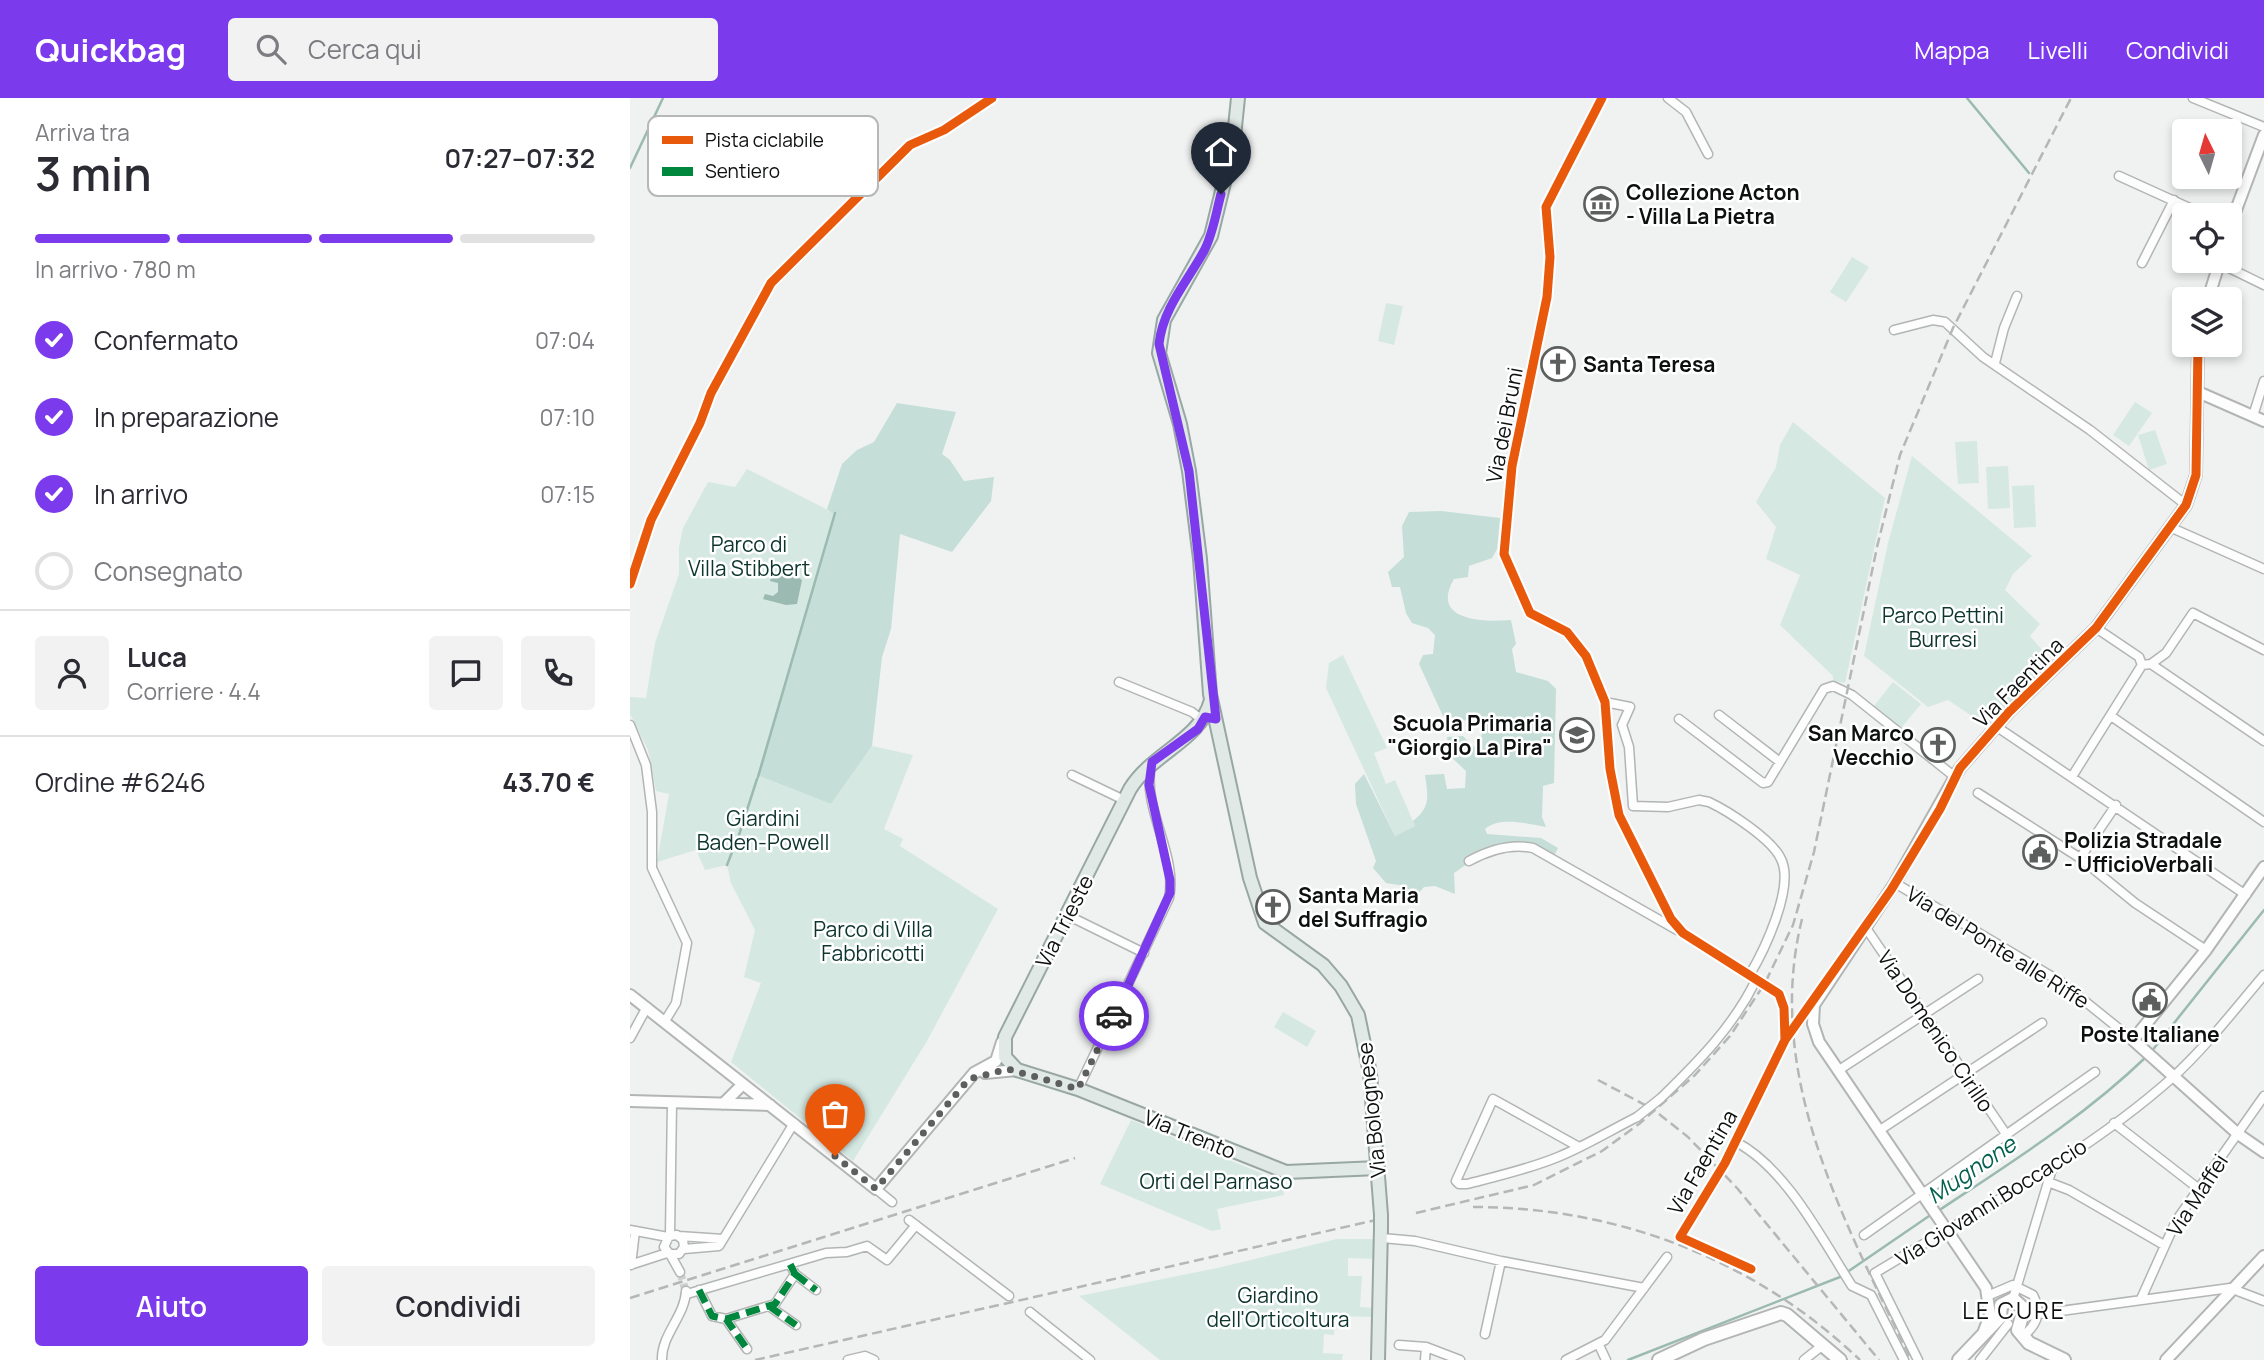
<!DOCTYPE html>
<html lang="it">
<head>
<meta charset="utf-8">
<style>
	body { margin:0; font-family:Manrope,sans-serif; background:#f2f2f3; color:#2b2b33; height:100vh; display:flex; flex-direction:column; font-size:26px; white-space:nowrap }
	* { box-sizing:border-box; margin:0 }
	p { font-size:23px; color:#7c7c81 }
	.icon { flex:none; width:38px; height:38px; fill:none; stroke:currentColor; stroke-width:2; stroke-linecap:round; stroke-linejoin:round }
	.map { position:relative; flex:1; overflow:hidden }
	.sheet { display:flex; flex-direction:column; background:#fff; width:630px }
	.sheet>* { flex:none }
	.needle { width:46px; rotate:355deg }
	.fabs { position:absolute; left:1542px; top:21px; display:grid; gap:14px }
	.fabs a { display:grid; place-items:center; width:70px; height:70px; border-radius:7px; background:#fff; box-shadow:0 4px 10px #0003; font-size:35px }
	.pin { position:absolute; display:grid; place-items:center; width:60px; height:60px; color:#fff; margin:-72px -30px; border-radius:50% 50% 50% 0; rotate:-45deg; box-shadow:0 0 7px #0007 }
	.pin .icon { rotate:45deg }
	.courier { position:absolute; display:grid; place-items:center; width:70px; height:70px; margin:-35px; border:5px solid #7c3aed; border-radius:50%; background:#fff; color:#222; box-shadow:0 2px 9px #0007 }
	.headline em { font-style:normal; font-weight:600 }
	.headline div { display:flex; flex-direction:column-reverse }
	.headline { display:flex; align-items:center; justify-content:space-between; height:119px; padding:0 35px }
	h1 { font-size:46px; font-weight:600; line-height:52px }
	.bar { display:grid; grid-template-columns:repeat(4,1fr); gap:10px 7px; align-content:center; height:84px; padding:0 35px }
	.bar i { height:9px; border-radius:5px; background:#e1e1e2 }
	.bar .on { background:#7c3aed }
	.bar p { grid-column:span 4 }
	.line { display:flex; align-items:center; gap:18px; padding:0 35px; border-top:2px solid #e1e1e2 }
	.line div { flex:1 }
	.round { display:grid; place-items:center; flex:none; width:74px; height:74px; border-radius:7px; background:#f2f2f3 }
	ol { padding:0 35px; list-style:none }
	li { display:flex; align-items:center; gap:21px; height:77px }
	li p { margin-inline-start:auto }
	li .icon { padding:7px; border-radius:50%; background:#7c3aed; color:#fff; stroke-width:4 }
	li:last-child { color:#7c7c81 }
	li i { width:38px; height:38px; border:4px solid #e1e1e2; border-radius:50% }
	.primary-button { display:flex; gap:14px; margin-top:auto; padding:14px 35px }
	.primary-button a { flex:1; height:80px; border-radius:7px; background:#7c3aed; color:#fff; font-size:28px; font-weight:600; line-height:80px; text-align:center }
	.primary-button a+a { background:#f2f2f3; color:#2b2b33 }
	header { display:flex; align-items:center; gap:42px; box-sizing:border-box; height:98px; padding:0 35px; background:#7c3aed; color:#fff }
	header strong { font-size:33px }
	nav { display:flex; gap:38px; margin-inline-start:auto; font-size:24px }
	.search { width:490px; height:63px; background:#f2f2f3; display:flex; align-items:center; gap:18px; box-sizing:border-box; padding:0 24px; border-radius:7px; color:#7c7c81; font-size:26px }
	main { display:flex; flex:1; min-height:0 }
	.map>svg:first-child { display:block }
	.green { fill:#d5e8e2 }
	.forest { fill:#c5ded7 }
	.water { fill:#9bbab1 }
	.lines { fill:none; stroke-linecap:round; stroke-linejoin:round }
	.stream { stroke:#9bbab1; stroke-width:2.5 }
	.minor-tunnel { stroke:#cdd0cf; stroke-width:8; stroke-dasharray:8 4; stroke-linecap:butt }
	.minor-casing { stroke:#b2b5b4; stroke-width:11 }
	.tertiary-casing { stroke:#b2b5b4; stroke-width:14 }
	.secondary-casing { stroke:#b2b5b4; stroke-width:16 }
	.primary-casing { stroke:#98a7a3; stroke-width:16 }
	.minor { stroke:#fdfdfd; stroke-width:8 }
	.tertiary { stroke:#fdfdfd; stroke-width:10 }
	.secondary { stroke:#fdfdfd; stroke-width:12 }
	.primary { stroke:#e1e9e7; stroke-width:12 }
	.rail { stroke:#b5b6b6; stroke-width:2.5; stroke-dasharray:10 5; stroke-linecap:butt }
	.minor-bridge-casing { stroke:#b2b5b4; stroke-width:11; stroke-linecap:butt }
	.primary-bridge-casing { stroke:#98a7a3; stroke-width:16; stroke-linecap:butt }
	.minor-bridge { stroke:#fdfdfd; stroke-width:8 }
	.primary-bridge { stroke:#e1e9e7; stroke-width:12 }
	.quiet { stroke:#00873e; stroke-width:7; stroke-dasharray:14 7; stroke-linecap:butt }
	.cycleway-casing { stroke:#fff; stroke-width:13 }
	.cycleway { stroke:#e8590c; stroke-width:9 }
	.done { stroke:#5d5f5e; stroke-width:7; stroke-dasharray:0 12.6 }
	.route { stroke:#7c3aed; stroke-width:9 }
	.labels { text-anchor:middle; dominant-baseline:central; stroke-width:5; stroke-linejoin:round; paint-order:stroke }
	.poi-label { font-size:21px; font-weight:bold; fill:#0e100f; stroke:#fff; text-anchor:start }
	.street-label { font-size:21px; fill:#0e100f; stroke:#fff }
	.park-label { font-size:21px; fill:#0c352d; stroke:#fff }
	.water-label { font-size:23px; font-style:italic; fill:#035f4f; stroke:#fff }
	.neighbourhood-label { font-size:23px; letter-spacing:2px; fill:#0e100f; stroke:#fff }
	.key { fill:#fff; stroke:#b7b7b7; stroke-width:2 }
	.key-label { font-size:19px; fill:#0e100f }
</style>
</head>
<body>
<header>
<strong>Quickbag</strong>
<div class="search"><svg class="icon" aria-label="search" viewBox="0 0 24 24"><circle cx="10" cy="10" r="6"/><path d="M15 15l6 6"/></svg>Cerca qui</div>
<nav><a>Mappa</a><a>Livelli</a><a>Condividi</a></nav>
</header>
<main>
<section class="sheet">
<div class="headline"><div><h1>3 min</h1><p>Arriva tra</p></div><em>07:27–07:32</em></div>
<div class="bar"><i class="on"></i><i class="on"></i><i class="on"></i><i></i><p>In arrivo · 780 m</p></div>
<ol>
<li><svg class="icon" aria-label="check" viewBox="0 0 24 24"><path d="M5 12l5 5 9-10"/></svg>Confermato<p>07:04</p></li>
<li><svg class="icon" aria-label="check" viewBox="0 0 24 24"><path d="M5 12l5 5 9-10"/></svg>In preparazione<p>07:10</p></li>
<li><svg class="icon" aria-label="check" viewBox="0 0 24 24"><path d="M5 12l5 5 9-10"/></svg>In arrivo<p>07:15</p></li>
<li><i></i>Consegnato</li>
</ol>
<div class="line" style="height:126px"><a class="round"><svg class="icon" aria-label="person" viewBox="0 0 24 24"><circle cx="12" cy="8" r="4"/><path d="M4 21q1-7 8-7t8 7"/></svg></a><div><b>Luca</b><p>Corriere · 4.4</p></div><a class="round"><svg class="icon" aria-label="chat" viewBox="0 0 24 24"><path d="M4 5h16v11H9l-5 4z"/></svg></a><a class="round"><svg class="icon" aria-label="phone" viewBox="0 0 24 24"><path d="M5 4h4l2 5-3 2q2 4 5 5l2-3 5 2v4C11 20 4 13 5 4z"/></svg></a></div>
<div class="line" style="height:91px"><div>Ordine #6246</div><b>43.70 €</b></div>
<div class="primary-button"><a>Aiuto</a><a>Condividi</a></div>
</section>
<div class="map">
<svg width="1634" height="1262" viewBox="0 0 1634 1262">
	<rect width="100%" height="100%" fill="#eff2f1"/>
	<!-- green -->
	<path class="green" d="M1222,159L1239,169L1216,204L1200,194Z
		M756,205L773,208L764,247L748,243Z
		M1505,304L1522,315L1499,348L1483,337Z
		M1163,324L1255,400L1215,585L1203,583V578L1150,527L1170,477L1136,461L1146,429L1126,404L1146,369L1150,347Z
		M1525,332L1537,366L1519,372L1508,337Z
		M1347,343L1349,385L1328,386L1325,344Z
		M1282,358L1402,458L1383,476L1375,492L1410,526L1400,538L1423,565L1360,630L1318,602L1298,609L1234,558L1258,445Z
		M1378,368L1380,410L1358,411L1356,369Z
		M117,371L204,415L127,677L201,706L242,648L283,657L254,731L273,741L270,748L368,811L297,943L223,1063L101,964L131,885L114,879L125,832L101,785L97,767L75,772L66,752L27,764L39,696L26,693L18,652L0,616V599L16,600L25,545L49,476V449L53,430L78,384L105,389Z
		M1404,387L1406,429L1384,430L1382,388Z
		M713,557L757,650L744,655L756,686L765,682L785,728L765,738L696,590L699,565Z
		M1263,584L1291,606L1271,630L1244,608Z
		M653,914L686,933L677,949L644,929Z
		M501,1022L653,1084L654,1097L587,1111L591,1131L582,1133L470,1086Z
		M707,1141H746V1161L718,1160V1178H732L730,1209L744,1210V1219L705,1218L704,1237L694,1236L693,1255L713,1256L712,1262H530L449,1198L592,1169Z"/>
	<!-- forest -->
	<path class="forest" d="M267,305L326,314L312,356L320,362L334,383L364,379L361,403L322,454L270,436L261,531L252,559L242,648L201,706L127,677L204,416L197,411L212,366L227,352L244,344Z
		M811,413L870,420L867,451L862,460L839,468L838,479L824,481C799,524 856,524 881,522L886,546L882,551L886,574L918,583L926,591L924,685L913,688L912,719L916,729C898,726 870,718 855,731L857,736L911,740L928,750L924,758C885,732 858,752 824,775L825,796L805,788L794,789L788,796H776L775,788L756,785L743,770L746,763L726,706L725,686L734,676L765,738L785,728L783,723C801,709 798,698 795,677L814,676L817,691L835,690L836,673L820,658L817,639L833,638L844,649L851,643L852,633L848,625L813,618L789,566L793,557L803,556L805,537L798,530L782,525L776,515L770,489H762L758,474L774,459L772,428L779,414Z"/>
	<!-- water -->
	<path class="water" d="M159,473L172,482L167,506L156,507L133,501L135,496L143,498L148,494V485L140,483L141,479Z"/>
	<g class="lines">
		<!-- stream -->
		<path class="stream" d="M1337,0L1399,75
			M0,70L33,0
			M128,679L205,415
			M109,737L127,681
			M97,767L106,744
			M1521,954L1634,812
			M1308,1113C1380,1065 1454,1019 1516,959
			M998,1262L1210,1179L1302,1116"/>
		<!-- minor-tunnel -->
		<path class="minor-tunnel" d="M50,1174L55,1191"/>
		<!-- minor casing -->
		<g class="minor-casing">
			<path id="minor" d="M972,0L916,109L920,159L917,199L882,368L874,456L900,515L937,534L956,558L975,604L980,671L989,717L1041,821L1053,835L1149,896L1154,910L1155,942
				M1038,0L1056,14L1078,56
				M1563,0L1634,29
				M1489,78L1575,117
				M1512,165L1544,102
				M1589,165L1634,187
				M1264,232L1303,222L1315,224L1353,259L1460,332L1556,407
				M1365,265L1374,230L1387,198
				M1623,318L1634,283
				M1542,430L1634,471
				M0,486L21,422L70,325L81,295L141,185L280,47L314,32L362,0
				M1466,530L1509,559L1512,567
				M1521,566L1536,555L1563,515L1634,552
				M1512,567L1521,566L1634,643
				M489,584L562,614L572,622
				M975,604L1000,609L992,627L999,649L1003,708L1038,709L1069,702L1079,704C1098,713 1142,741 1151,761C1165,789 1134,853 1119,878
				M1089,617L1150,664
				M1481,618L1634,724
				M1049,621L1133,685L1138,684L1194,591L1203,588L1222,597L1325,679
				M0,627L16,667L22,714V770L57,845L46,905L35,923
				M1367,629L1616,797
				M442,677L494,702
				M1443,677L1512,567
				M1348,695L1450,760L1505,805L1576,852
				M1450,760L1486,707
				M839,763C859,752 880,745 903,750L1047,832
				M1265,785L1431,884L1503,942
				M437,817L514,855
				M1236,830L1376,1036
				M1166,928L1185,902
				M0,940L17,909
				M1209,972L1348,881
				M448,991L539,800C548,756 512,712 521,667
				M1031,1000C1068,964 1103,929 1126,882
				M1484,1025L1569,1091
				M1250,1032L1412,925
				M1106,1044C1156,1070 1192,1141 1222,1188L1241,1197L1274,1262
				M949,1049L863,1001L826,1083L829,1086H837C868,1078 899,1071 928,1059C955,1048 981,1032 1007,1019
				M1095,1065L1157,939
				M1418,1084L1439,1092L1534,1147
				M1084,1085L1050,1139L1121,1171
				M246,1091L262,1104
				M279,1122L379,1198
				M0,1132L38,1139
				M1234,1137L1465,974
				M39,1138L47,1137L53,1142L54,1149L49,1156H40L34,1149L40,1136L42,1005
				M49,1138L93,1141
				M752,1140L785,1143L871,1163L1014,1190
				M54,1151L89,1148L164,1025
				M40,1156L50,1174
				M0,1167L37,1155
				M1,1167L5,1133
				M165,1176L186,1192
				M69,1192L82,1218L96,1221L117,1251
				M57,1196L196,1155L217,1154L237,1148L257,1162L286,1127
				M1362,1196L1383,1187L1403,1197C1412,1215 1407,1227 1392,1239
				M1383,1201L1422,1071
				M1511,1201L1546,1123L1634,998
				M139,1208L166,1227
				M400,1214L460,1262
				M1394,1218L1600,1190L1634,1203
				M96,1221L145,1206L165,1176L160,1166
				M855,1236L871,1163
				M769,1247L796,1249L830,1262
				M969,1247L976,1262
				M32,1262C31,1237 55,1218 56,1193
				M218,1262L235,1258L244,1262
				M795,1262L796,1249
				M936,1262L975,1242L1037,1159
				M1174,1262L1193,1247
				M1288,1262L1245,1175C1346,1113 1453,1059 1542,980C1576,949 1605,911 1634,877
				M1350,1262L1378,1226"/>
		</g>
		<!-- tertiary casing -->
		<g class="tertiary-casing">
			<path id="tertiary" d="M1600,128L1634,37
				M1578,201L1590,163
				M1568,294L1634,323
				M1634,769L1576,852L1503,942L1608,1036L1634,1054
				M0,897L246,1091L344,975L366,963L372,944
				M355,975L387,972
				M0,1003L140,1007
				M93,1006L113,986
				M1354,1233L1360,1217L1356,1190L1189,944L1183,926L1184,907L1265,785L1330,670L1379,614L1466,530L1556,407L1566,377L1568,247
				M1536,1262L1634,1158"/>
		</g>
		<!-- secondary casing -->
		<g class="secondary-casing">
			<path id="secondary" d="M1029,1262L1074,1241L1151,1215L1157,1217L1210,1262
				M1329,1262L1370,1219L1371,1207L1383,1201L1394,1211L1388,1232L1399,1245L1434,1262"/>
		</g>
		<!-- primary casing -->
		<g class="primary-casing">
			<path id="primary" d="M608,0L603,48L581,138L534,222L529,255L550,326L559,373L570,461L580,596L620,780L635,825L693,867L711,888L728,917L740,975L751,1117
				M581,602C570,643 523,654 500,691L375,939V959L387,972L448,991L656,1074L748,1070
				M748,1262L751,1130"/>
		</g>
		<!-- minor -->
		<use href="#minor" class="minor"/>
		<!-- tertiary -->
		<use href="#tertiary" class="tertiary"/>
		<!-- secondary -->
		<use href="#secondary" class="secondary"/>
		<!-- primary -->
		<use href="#primary" class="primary"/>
		<!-- rail -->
		<path class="rail" d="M1172,821C1133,979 1216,1125 1281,1262
			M968,982L1017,1008
			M1029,1016L1058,1039L1107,1090L1249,1262
			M843,1109C989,1109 1125,1162 1230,1262
			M786,1115L904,1087L972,1053L1009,1026L1065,977L1100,938L1135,885L1163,827L1184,754L1247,449L1270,357L1323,230L1441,0
			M0,1200L445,1060
			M125,1262L746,1122"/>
		<!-- minor-bridge casing -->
		<g class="minor-bridge-casing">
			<path id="minor-bridge" d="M1007,1019L1031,1000
				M1084,1085L1095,1065"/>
		</g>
		<!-- primary-bridge casing -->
		<g class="primary-bridge-casing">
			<path id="primary-bridge" d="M751,1117V1130"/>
		</g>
		<!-- minor-bridge -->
		<use href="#minor-bridge" class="minor-bridge"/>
		<!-- primary-bridge -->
		<use href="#primary-bridge" class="primary-bridge"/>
		<!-- quiet -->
		<path class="quiet" d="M165,1176L186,1192
			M69,1192L82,1218L96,1221L117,1251
			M139,1208L166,1227
			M96,1221L145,1206L165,1176L160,1166"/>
		<!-- cycleway casing -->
		<g class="cycleway-casing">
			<path id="cycleway" d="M972,0L916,109L920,159L917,199L882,368L874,456L900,515L937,534L956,558L975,604L980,671L989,717L1041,821L1053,835L1149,896L1154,910L1155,942
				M0,486L21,422L70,325L81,295L141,185L280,47L314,32L362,0
				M1121,1171L1050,1139L1095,1065L1155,942L1261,792L1310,711L1330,670L1379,614L1466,530L1556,407L1566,377L1568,247"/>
		</g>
		<!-- cycleway -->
		<use href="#cycleway" class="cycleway"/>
	</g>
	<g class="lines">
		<!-- done -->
		<path class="done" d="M205,1058L246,1091L339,981L378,971L448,991L484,918"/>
		<!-- route -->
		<path class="route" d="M484,918L540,795V782L519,687L522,664L568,631L575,619L586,621L559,373L529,246C533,210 557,184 574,153C583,136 586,115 591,96"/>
	</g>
	<!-- icons -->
	<defs>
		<g id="museum-ring" transform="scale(1.75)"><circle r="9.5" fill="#fff" stroke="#5d5f5e" stroke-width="1.5"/><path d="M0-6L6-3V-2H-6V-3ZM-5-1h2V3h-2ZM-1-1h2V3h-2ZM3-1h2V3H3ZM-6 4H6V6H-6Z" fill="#5d5f5e"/></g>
		<g id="church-ring" transform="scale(1.75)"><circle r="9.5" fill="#fff" stroke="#5d5f5e" stroke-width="1.5"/><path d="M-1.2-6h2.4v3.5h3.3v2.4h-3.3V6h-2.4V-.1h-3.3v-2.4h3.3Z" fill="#5d5f5e"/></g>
		<g id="school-ring" transform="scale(1.75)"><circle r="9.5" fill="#fff" stroke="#5d5f5e" stroke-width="1.5"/><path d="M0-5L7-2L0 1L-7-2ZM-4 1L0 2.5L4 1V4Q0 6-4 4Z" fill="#5d5f5e"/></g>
		<g id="civic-ring" transform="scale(1.75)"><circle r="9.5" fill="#fff" stroke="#5d5f5e" stroke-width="1.5"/><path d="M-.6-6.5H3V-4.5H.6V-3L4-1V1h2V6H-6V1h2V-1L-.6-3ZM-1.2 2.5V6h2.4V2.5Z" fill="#5d5f5e"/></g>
	</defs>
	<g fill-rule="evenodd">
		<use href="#museum-ring" x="971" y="106"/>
		<use href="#church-ring" x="928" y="266"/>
		<use href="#school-ring" x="947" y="637"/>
		<use href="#church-ring" x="1308" y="647"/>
		<use href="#civic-ring" x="1410" y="754"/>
		<use href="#church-ring" x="643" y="809"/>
		<use href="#civic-ring" x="1520" y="902"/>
	</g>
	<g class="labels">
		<!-- poi labels -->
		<g class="poi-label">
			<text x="996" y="94">Collezione Acton<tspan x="996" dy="24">- Villa La Pietra</tspan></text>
			<text x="953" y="266">Santa Teresa</text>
			<text x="922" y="625" text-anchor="end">Scuola Primaria<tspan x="922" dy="24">"Giorgio La Pira"</tspan></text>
			<text x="1284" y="635" text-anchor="end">San Marco<tspan x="1284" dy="24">Vecchio</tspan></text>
			<text x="1434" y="742">Polizia Stradale<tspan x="1434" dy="24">- UfficioVerbali</tspan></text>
			<text x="668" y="797">Santa Maria<tspan x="668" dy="24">del Suffragio</tspan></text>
			<text x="1520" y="936" text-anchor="middle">Poste Italiane</text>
		</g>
		<!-- street labels -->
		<g class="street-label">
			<text transform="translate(874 327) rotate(-79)">Via dei Bruni</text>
			<text transform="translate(1388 584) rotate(-45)">Via Faentina</text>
			<text transform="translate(434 823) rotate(-63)">Via Trieste</text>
			<text transform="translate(1368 849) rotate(32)">Via del Ponte alle Riffe</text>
			<text transform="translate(1306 933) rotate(56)">Via Domenico Cirillo</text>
			<text transform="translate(741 1012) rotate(-96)">Via Bolognese</text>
			<text transform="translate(560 1036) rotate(22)">Via Trento</text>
			<text transform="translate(1072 1064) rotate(-60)">Via Faentina</text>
			<text transform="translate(1567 1097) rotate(-57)">Via Maffei</text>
			<text transform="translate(1361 1104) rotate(-32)">Via Giovanni Boccaccio</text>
		</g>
		<!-- park labels -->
		<g class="park-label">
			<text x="119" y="446">Parco di<tspan x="119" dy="24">Villa Stibbert</tspan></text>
			<text x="1313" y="517">Parco Pettini<tspan x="1313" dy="24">Burresi</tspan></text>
			<text x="133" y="720">Giardini<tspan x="133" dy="24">Baden-Powell</tspan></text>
			<text x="243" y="831">Parco di Villa<tspan x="243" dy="24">Fabbricotti</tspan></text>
			<text x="586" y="1083">Orti del Parnaso</text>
			<text x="648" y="1197">Giardino<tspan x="648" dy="24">dell'Orticoltura</tspan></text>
		</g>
		<!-- water labels -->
		<g class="water-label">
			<text transform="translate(1341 1071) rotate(-34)">Mugnone</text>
		</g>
		<!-- neighbourhood labels -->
		<g class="neighbourhood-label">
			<text x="1384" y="1212">LE CURE</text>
		</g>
	</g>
	<!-- legend -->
	<rect x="18" y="18" width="230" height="80" rx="10" class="key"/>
	<rect x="32" y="38" width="31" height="8" fill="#e8590c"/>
	<rect x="32" y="69" width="31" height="9" fill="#00873e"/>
	<g class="key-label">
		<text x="75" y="49">Pista ciclabile</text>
		<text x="75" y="80">Sentiero</text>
	</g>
</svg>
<div class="fabs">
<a><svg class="needle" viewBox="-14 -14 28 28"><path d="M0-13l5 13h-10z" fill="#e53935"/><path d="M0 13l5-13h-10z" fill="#7c7c81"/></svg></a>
<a><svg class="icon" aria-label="locate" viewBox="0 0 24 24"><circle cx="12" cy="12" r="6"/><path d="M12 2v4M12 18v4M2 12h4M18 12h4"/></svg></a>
<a><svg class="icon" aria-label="layers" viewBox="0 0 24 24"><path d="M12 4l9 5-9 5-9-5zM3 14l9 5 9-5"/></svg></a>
</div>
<div class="pin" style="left:205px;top:1058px;background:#ea580c"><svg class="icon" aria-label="bag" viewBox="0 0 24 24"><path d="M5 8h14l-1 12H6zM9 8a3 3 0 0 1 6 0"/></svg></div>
<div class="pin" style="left:591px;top:96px;background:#1f2937"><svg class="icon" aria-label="home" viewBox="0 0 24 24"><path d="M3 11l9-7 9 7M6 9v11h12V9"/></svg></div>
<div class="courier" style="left:484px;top:918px"><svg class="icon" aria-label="car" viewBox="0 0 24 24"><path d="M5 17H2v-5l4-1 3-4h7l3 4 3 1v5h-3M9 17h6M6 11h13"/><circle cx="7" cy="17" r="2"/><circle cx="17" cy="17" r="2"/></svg></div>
</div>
</main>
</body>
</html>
